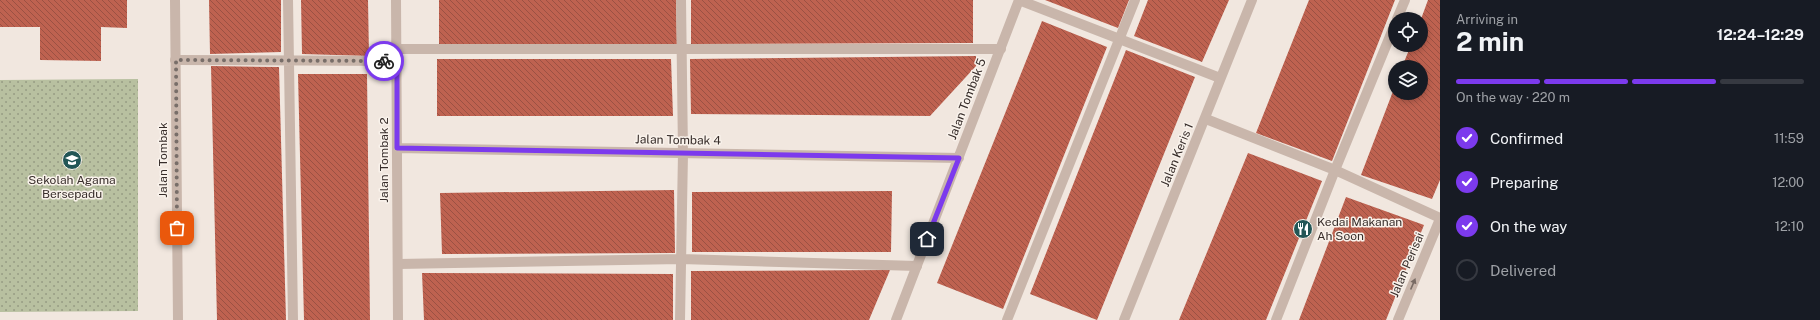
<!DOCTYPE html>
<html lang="en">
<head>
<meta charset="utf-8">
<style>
	body { margin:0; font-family:"Public Sans",sans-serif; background:#20242c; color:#f1f3f6; height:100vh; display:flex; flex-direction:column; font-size:15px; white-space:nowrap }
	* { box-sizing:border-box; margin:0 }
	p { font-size:13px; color:#9ea1a6 }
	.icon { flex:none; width:22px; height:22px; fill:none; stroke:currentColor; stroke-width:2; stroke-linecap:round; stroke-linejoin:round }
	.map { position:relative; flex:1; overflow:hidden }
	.side { display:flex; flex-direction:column; background:#171b24; width:380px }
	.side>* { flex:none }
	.controls { position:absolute; left:1388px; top:12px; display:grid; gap:8px }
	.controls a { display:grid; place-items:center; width:40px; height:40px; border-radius:50%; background:#171b24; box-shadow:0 2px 6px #0003; font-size:20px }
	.pin { position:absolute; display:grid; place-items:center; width:34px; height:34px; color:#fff; margin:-17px; border-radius:8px; box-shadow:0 2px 6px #0006 }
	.courier { position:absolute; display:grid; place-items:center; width:40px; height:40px; margin:-20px; border:3px solid #7c3aed; border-radius:50%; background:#fff; color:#222; box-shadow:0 1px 5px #0007 }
	.summary em { font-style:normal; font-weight:700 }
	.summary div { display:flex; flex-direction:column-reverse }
	.summary { display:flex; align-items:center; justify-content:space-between; height:68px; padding:0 16px }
	h1 { font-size:26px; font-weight:700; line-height:30px }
	.bar { display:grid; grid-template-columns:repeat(4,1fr); gap:6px 4px; align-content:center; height:48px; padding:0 16px }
	.bar i { height:5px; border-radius:3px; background:#363941 }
	.bar .current { background:#7c3aed }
	.bar p { grid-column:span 4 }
	ol { padding:0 16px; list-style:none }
	li { display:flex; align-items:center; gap:12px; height:44px }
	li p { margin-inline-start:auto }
	li .icon { padding:4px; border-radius:50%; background:#7c3aed; color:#fff; stroke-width:4 }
	li:last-child { color:#9ea1a6 }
	li i { width:22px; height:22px; border:2px solid #363941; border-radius:50% }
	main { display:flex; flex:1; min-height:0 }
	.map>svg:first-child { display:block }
	.park { fill:url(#park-dots) }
	.building { fill:url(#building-back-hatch) }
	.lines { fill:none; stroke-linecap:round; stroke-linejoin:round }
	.service { stroke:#c9b6ab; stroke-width:10 }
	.minor { stroke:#c9b6ab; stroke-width:10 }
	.oneway { fill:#796b64 }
	.done { stroke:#786e69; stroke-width:4; stroke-dasharray:0 7.2 }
	.route { stroke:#7c3aed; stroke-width:5 }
	.labels { text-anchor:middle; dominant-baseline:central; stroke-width:3; stroke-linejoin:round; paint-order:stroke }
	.street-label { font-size:12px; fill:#372d2a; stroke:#f9f2eb }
	.poi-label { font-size:12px; fill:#372d2a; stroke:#f9f2eb }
</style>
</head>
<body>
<main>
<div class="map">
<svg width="1440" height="320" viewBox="0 0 1440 320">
	<defs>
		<pattern id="park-dots" width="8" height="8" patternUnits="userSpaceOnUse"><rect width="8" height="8" fill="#b8c0a0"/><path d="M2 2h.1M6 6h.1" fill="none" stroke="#969c83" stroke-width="1.8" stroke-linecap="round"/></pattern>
		<pattern id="building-back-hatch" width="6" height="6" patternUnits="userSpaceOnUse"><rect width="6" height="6" fill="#be6250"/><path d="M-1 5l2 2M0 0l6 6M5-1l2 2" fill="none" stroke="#9b5143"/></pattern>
	</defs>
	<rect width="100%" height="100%" fill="#f1e7df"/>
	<!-- park -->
	<path class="park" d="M138,79V311L0,312V80Z"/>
	<!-- building -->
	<path class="building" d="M0,0H127V28L101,27V61L40,60V27H0Z
		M209,0H281V52L210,54Z
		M301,0H368L369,56L302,54Z
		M439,0H676L677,44L439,45Z
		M691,0H973V43L691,44Z
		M1045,0H1129L1118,28Z
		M1148,0H1229L1202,62L1134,36Z
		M1309,0H1395L1332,161L1256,133Z
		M1428,0H1440V180L1432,199L1361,175L1395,86V93H1421V67H1402L1411,45H1421V19Z
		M1042,21L1107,47L1003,309L937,283Z
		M1126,50L1195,77L1097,320L1030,294Z
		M976,56V66L930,116L691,114L690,59Z
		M437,59H671L673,116H437Z
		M211,66L279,67L286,320H217Z
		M298,74H367L370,320H304Z
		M1248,153L1322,181L1266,320H1179Z
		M674,190L675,253L442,254L440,193Z
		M892,191L891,252H692V192Z
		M1346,197L1424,225L1386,320H1299Z
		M890,270L869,320H691V271Z
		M422,273L673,274V320H424Z"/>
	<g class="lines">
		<!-- service -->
		<path class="service" d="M288,0L293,320
			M1019,0L1220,78
			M1397,19L1405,0
			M397,49H1001
			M175,60L397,61
			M1206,119L1335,170L1440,218
			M398,264L681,259L917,266
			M680,320L683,153L681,0
			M1007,320L1135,0
			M1276,320L1335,170L1395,24"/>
		<!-- minor -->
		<path class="minor" d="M175,0L178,320
			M396,0L398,320
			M397,148L959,158
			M896,320L1019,0
			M1124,320L1252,0
			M1398,320L1440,219"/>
	</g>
	<!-- one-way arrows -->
	<defs><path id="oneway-solid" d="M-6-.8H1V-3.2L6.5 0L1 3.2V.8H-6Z"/></defs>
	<use class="oneway" href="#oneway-solid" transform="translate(1413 284) rotate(-67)"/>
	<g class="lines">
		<!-- done -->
		<path class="done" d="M177,228L176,60L384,61"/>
		<!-- route -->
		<path class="route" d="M384,61H397V148L959,158L927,239"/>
	</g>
	<!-- icons -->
	<defs>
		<g id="school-disc" transform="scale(1)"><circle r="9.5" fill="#225656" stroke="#f9f2eb"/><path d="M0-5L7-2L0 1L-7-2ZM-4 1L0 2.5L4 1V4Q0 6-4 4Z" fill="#fff"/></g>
		<g id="restaurant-disc" transform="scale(1)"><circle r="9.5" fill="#225656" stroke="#f9f2eb"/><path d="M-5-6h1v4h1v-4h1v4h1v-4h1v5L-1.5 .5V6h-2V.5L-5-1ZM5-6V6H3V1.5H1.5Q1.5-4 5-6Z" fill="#fff"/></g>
	</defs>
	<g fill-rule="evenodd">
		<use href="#school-disc" x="72" y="160"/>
		<use href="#restaurant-disc" x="1303" y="229"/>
	</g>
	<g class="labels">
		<!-- street labels -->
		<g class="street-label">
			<text transform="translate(967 99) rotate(-69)">Jalan Tombak 5</text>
			<text transform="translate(678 140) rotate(1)">Jalan Tombak 4</text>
			<text transform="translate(1177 155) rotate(-68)">Jalan Keris 1</text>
			<text transform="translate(163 160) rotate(-90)">Jalan Tombak</text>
			<text transform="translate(384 160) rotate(-90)">Jalan Tombak 2</text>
			<text transform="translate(1407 265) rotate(-67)">Jalan Perisai</text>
		</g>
		<!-- poi labels -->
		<g class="poi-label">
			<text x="72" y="180">Sekolah Agama<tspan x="72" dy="14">Bersepadu</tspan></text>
			<text x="1317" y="222" text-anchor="start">Kedai Makanan<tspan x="1317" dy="14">Ah Soon</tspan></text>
		</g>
	</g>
</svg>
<div class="controls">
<a><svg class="icon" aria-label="locate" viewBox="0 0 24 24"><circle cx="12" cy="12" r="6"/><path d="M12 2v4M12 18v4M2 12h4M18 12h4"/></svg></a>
<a><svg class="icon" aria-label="layers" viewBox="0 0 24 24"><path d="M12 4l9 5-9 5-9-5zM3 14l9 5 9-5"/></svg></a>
</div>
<div class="pin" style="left:177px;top:228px;background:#ea580c"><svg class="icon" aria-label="bag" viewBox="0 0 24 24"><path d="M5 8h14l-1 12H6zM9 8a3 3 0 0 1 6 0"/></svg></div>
<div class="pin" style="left:927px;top:239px;background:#1f2937"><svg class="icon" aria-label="home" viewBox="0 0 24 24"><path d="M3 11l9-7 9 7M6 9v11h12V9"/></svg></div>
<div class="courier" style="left:384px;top:61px"><svg class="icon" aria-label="bike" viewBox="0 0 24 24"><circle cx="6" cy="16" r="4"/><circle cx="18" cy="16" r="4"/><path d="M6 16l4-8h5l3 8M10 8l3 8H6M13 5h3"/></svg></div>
</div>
<section class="side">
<div class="summary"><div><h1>2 min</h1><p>Arriving in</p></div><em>12:24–12:29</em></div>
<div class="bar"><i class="current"></i><i class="current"></i><i class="current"></i><i></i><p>On the way · 220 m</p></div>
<ol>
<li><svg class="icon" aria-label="check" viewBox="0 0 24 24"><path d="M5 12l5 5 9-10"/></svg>Confirmed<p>11:59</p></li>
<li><svg class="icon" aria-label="check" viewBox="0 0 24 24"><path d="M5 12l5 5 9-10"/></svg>Preparing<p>12:00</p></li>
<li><svg class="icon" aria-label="check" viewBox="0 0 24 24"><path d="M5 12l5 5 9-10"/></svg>On the way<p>12:10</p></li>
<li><i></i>Delivered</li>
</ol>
</section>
</main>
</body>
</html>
